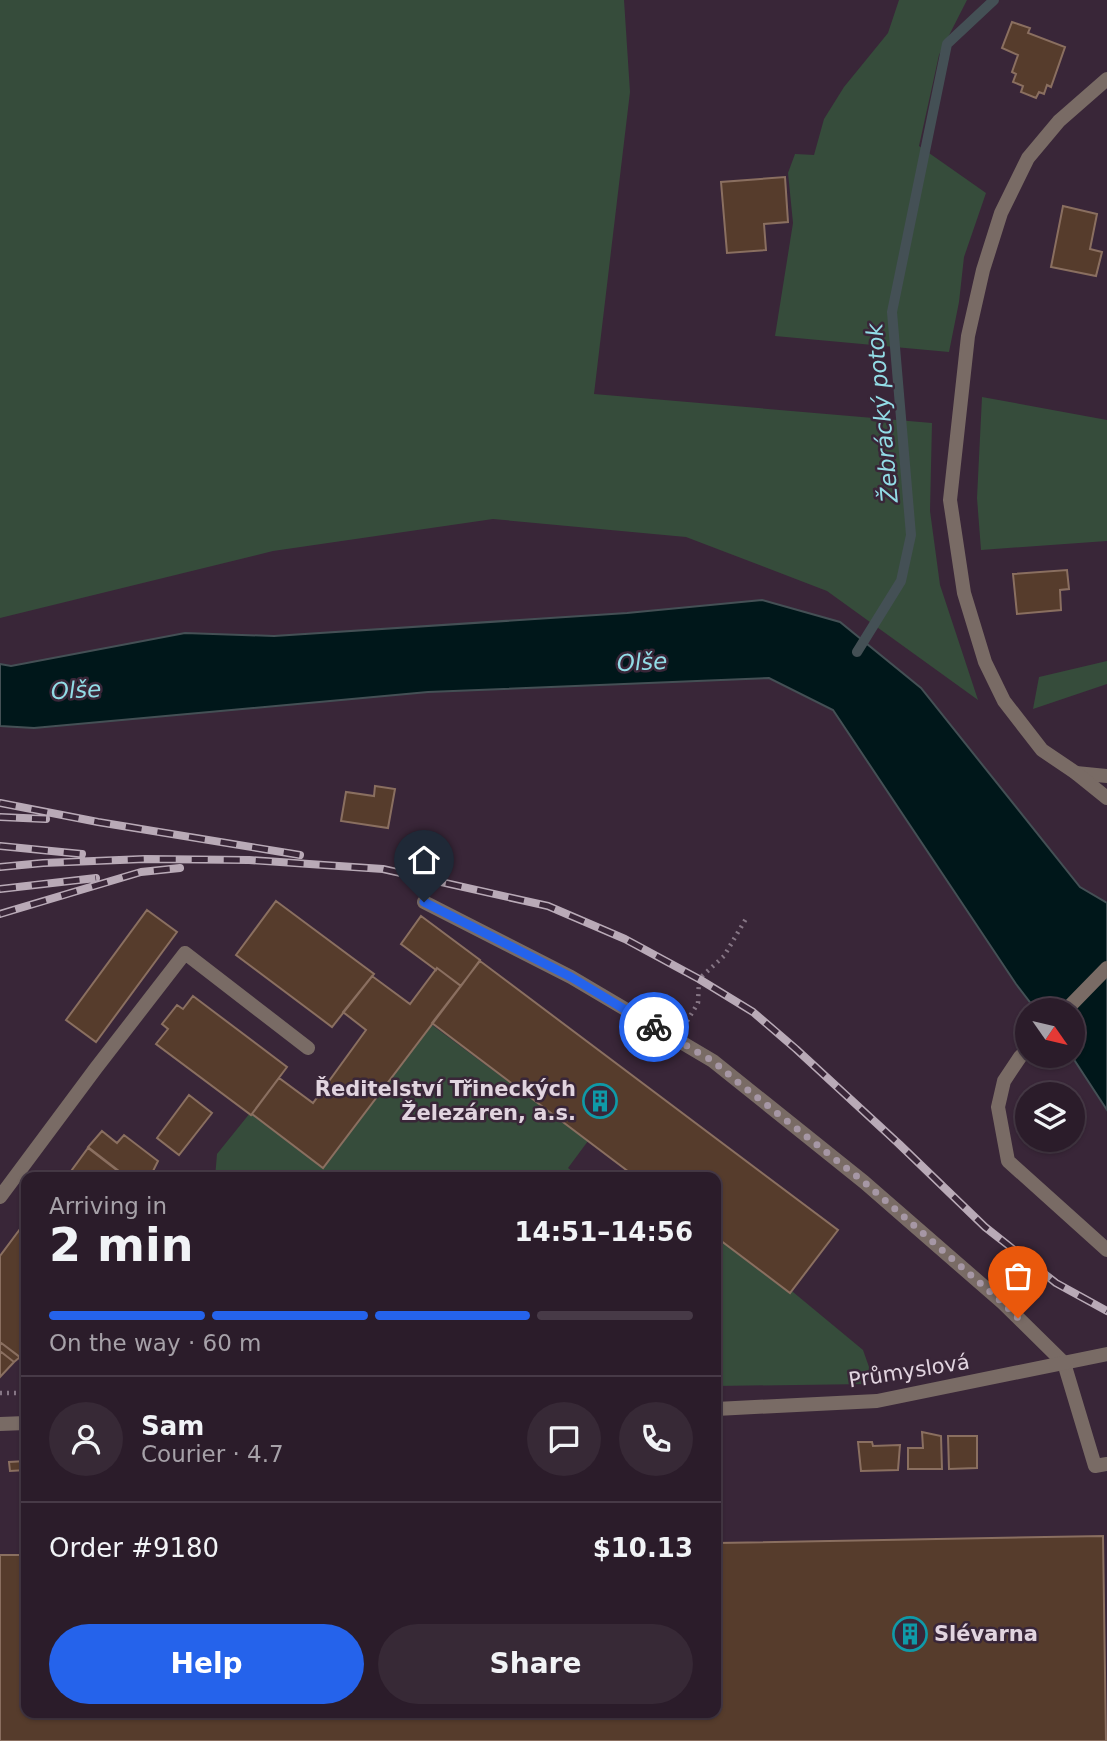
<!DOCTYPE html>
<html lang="en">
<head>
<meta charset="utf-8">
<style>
	body { margin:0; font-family:"DejaVu Sans",sans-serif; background:#372936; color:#f1f3f6; height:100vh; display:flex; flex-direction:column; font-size:26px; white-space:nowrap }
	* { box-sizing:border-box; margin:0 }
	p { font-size:23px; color:#a6a1a8 }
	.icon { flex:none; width:38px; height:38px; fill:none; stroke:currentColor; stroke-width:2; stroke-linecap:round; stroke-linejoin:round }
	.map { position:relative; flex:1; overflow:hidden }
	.side { position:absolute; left:21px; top:1172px; width:700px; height:546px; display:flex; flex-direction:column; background:#2b1c2a; border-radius:14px; box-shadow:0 2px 5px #0004,0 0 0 2px #473a47 }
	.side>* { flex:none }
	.needle { width:46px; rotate:124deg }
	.buttons { position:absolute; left:1015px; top:998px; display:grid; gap:14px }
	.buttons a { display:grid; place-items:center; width:70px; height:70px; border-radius:50%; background:#2b1c2a; box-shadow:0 2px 5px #0004,0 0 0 2px #473a47; font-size:35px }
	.pin { position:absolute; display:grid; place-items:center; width:60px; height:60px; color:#fff; margin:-72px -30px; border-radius:50% 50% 50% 0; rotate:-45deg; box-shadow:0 0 7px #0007 }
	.pin .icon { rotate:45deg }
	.courier { position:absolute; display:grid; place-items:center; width:70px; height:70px; margin:-35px; border:5px solid #2563eb; border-radius:50%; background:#fff; color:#222; box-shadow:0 2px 9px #0007 }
	.summary em { font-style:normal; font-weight:600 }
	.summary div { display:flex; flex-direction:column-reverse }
	.summary { display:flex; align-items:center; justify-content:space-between; height:119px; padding:0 28px }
	h1 { font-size:46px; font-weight:600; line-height:52px }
	.bar { display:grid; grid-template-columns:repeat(4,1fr); gap:10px 7px; align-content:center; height:84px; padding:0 28px }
	.bar i { height:9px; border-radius:5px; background:#473a47 }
	.bar .current { background:#2563eb }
	.bar p { grid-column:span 4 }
	.line { display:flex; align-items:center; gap:18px; padding:0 28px; border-top:2px solid #473a47 }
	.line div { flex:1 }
	.round { display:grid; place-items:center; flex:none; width:74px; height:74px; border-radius:37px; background:#372936 }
	.action { display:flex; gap:14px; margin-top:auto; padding:14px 28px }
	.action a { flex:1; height:80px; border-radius:42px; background:#2563eb; color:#fff; font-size:28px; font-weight:600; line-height:80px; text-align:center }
	.action a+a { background:#372936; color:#f1f3f6 }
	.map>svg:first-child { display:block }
	.green { fill:#364c3b }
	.water { fill:#00171a; stroke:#445055; stroke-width:2 }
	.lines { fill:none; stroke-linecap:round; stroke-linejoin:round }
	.stream { stroke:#445055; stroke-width:10 }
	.building { fill:#563c2c; stroke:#8a6f60; stroke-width:2 }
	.path { stroke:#867685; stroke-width:4.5; stroke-dasharray:2 5; stroke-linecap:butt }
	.service { stroke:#796b65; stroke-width:14 }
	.minor { stroke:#796b65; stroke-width:14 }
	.rail-casing { stroke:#b9aab7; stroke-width:8 }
	.rail { stroke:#392638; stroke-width:5; stroke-dasharray:16; stroke-linecap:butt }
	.done { stroke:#a697a5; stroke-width:7; stroke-dasharray:0 12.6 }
	.route { stroke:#2563eb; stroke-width:9 }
	.labels { text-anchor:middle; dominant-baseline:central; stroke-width:5; stroke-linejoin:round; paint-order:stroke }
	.poi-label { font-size:21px; font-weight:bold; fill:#e1d4df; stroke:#392638; text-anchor:end }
	.street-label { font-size:21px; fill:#e1d4df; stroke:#392638 }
	.water-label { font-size:23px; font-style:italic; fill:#92dce6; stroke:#392638 }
</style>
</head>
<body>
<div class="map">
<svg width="1107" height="1741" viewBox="0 0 1107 1741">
	<rect width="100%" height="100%" fill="#392638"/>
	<!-- green -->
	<path class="green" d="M0,0H624L630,92L594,394L932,423L930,511L940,585L978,700L827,591L686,537L493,519L273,551L0,618Z
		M899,0H967L939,55L919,146L986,193L964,257L959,302L949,352L775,336L793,223L788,173L795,154L814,155L824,119L844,87L888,33Z
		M982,397L1107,420V541L981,550L977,498Z
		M1107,661V684L1033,709L1039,677Z
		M428,1022L588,1141L568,1168L581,1178H215L217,1154L250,1113L320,1165Z
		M716,1235L793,1292L863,1350L869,1367L867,1384L716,1386Z"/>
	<!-- water -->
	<path class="water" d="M762,600L840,622L921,688L1080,887L1107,903V1110L1071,1055H1073V1010H1036L1016,984L833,710L769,678L428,692L34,728L0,726V664L11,666L185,633L274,636L627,613Z"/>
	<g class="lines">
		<!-- stream -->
		<path class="stream" d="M857,652L901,581L911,535L892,312L947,44L994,0"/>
	</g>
	<!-- building -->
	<path class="building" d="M1012,22L1030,28L1028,33L1065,47L1051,87L1047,85L1044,94L1039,92L1036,98L1021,92L1023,86L1013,82L1016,74L1012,72L1018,55L1002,48Z
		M785,177L788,222L764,224L766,250L727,253L721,182Z
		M1063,206L1097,214L1090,249L1102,252L1096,276L1051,267Z
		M1067,570L1069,589L1060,590L1061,610L1017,614L1013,574Z
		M375,786L395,789L388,828L341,821L346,792L374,796Z
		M276,901L374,974L332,1027L236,955Z
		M147,910L177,932L96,1042L66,1020Z
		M421,916L480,960L461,986L437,968L436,970L401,944Z
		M480,961L838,1230L790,1293L716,1237V1178H637L432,1023Z
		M437,968L461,986L323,1168L252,1114L279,1078L313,1103L366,1030L343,1012L372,976L410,1004Z
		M193,996L287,1067L251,1115L156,1044L168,1029L162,1024L177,1005L183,1009Z
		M189,1095L212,1113L179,1155L157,1138Z
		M102,1131L117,1143L124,1135L158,1161L153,1171L158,1174L156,1178H128L88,1147Z
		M88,1148L127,1178H66Z
		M26,1221V1362L0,1342V1256Z
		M0,1342L20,1357L14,1362L0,1351Z
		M0,1351L14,1362L0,1377Z
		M922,1432L941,1436L942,1469H908V1448H923Z
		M948,1436H977V1468L949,1469Z
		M858,1442H872L873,1446L900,1445L898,1470L861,1471Z
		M26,1461V1470L10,1471L9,1462Z
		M1103,1536L1106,1741H0V1555H26V1713H716V1543Z"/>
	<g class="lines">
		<!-- path -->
		<path class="path" d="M687,1021L698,1003L699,979L724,956L747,917
			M0,1393H22"/>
		<!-- service -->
		<path class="service" d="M1076,773L1107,776
			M424,902L571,977L713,1061L864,1182L1003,1303L1064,1363L1095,1466L1107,1464
			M1066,1010L1107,968
			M1027,1050L1020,1057L1004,1081L998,1107L1008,1161L1107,1250
			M0,1197L96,1068L185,953L308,1048"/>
		<!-- minor -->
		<path class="minor" d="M1107,79L1059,121L1028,158L1001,213L983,270L968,336L950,500L964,593L985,662L1004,701L1042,750L1076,773L1107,798
			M716,1409L877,1401L1107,1354
			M0,1424L26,1423"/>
		<!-- rail casing -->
		<g class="rail-casing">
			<path id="rail" d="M0,803L98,822L300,855
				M0,817L46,819
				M0,846L82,854
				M0,867L43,863L145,859L249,860L383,869L548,906L625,939L699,979L753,1012L796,1049L899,1144L985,1227L1056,1283L1107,1311
				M0,889L96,878
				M0,914L141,872L180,868"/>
		</g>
		<!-- rail -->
		<use href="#rail" class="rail"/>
	</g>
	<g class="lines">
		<!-- done -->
		<path class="done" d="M654,1027L713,1061L734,1079L864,1182L1003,1303L1018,1318"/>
		<!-- route -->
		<path class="route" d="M424,902L571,977L654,1027"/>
	</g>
	<!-- icons -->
	<defs>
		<g id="building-ring" transform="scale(1.75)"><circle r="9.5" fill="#392638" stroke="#0f9aa8" stroke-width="1.5"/><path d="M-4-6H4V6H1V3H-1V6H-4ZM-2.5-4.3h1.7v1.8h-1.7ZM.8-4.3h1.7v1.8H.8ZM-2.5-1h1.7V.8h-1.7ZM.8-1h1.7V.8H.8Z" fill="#0f9aa8"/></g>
	</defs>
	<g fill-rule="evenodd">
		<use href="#building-ring" x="600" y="1101"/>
		<use href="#building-ring" x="910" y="1634"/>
	</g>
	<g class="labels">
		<!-- poi labels -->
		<g class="poi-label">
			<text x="576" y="1089">Ředitelství Třineckých<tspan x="576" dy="24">Železáren, a.s.</tspan></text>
			<text x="934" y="1634" text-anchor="start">Slévarna</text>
		</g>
		<!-- street labels -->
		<g class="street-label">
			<text transform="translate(909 1371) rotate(-9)">Průmyslová</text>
		</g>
		<!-- water labels -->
		<g class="water-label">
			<text transform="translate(882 413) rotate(-95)">Žebrácký potok</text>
			<text transform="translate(642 662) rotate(-3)">Olše</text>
			<text transform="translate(76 690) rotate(-3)">Olše</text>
		</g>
	</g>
</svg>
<div class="buttons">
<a><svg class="needle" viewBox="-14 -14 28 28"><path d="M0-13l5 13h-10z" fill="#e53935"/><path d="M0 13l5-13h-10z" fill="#a6a1a8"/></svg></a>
<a><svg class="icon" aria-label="layers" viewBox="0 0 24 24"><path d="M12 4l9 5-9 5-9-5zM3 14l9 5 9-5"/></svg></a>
</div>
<div class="pin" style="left:1018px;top:1318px;background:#ea580c"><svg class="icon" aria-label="bag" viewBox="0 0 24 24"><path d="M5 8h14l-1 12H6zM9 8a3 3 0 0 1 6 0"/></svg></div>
<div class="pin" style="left:424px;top:902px;background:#1f2937"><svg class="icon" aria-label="home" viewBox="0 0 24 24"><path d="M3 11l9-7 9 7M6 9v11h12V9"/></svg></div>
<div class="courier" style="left:654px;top:1027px"><svg class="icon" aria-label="bike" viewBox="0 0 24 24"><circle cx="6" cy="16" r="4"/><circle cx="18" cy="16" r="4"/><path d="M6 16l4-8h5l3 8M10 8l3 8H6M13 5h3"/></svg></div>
<section class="side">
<div class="summary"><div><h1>2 min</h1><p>Arriving in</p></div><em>14:51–14:56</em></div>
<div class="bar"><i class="current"></i><i class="current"></i><i class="current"></i><i></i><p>On the way · 60 m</p></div>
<div class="line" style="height:126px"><a class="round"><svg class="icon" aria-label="person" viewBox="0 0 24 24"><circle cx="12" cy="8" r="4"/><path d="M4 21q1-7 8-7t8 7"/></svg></a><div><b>Sam</b><p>Courier · 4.7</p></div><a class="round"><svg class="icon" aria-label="chat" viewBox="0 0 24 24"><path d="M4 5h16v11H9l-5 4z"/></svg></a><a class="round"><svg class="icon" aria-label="phone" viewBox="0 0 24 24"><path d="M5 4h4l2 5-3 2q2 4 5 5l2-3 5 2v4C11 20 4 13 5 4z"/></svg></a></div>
<div class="line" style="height:91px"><div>Order #9180</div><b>$10.13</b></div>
<div class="action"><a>Help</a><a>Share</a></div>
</section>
</div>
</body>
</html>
